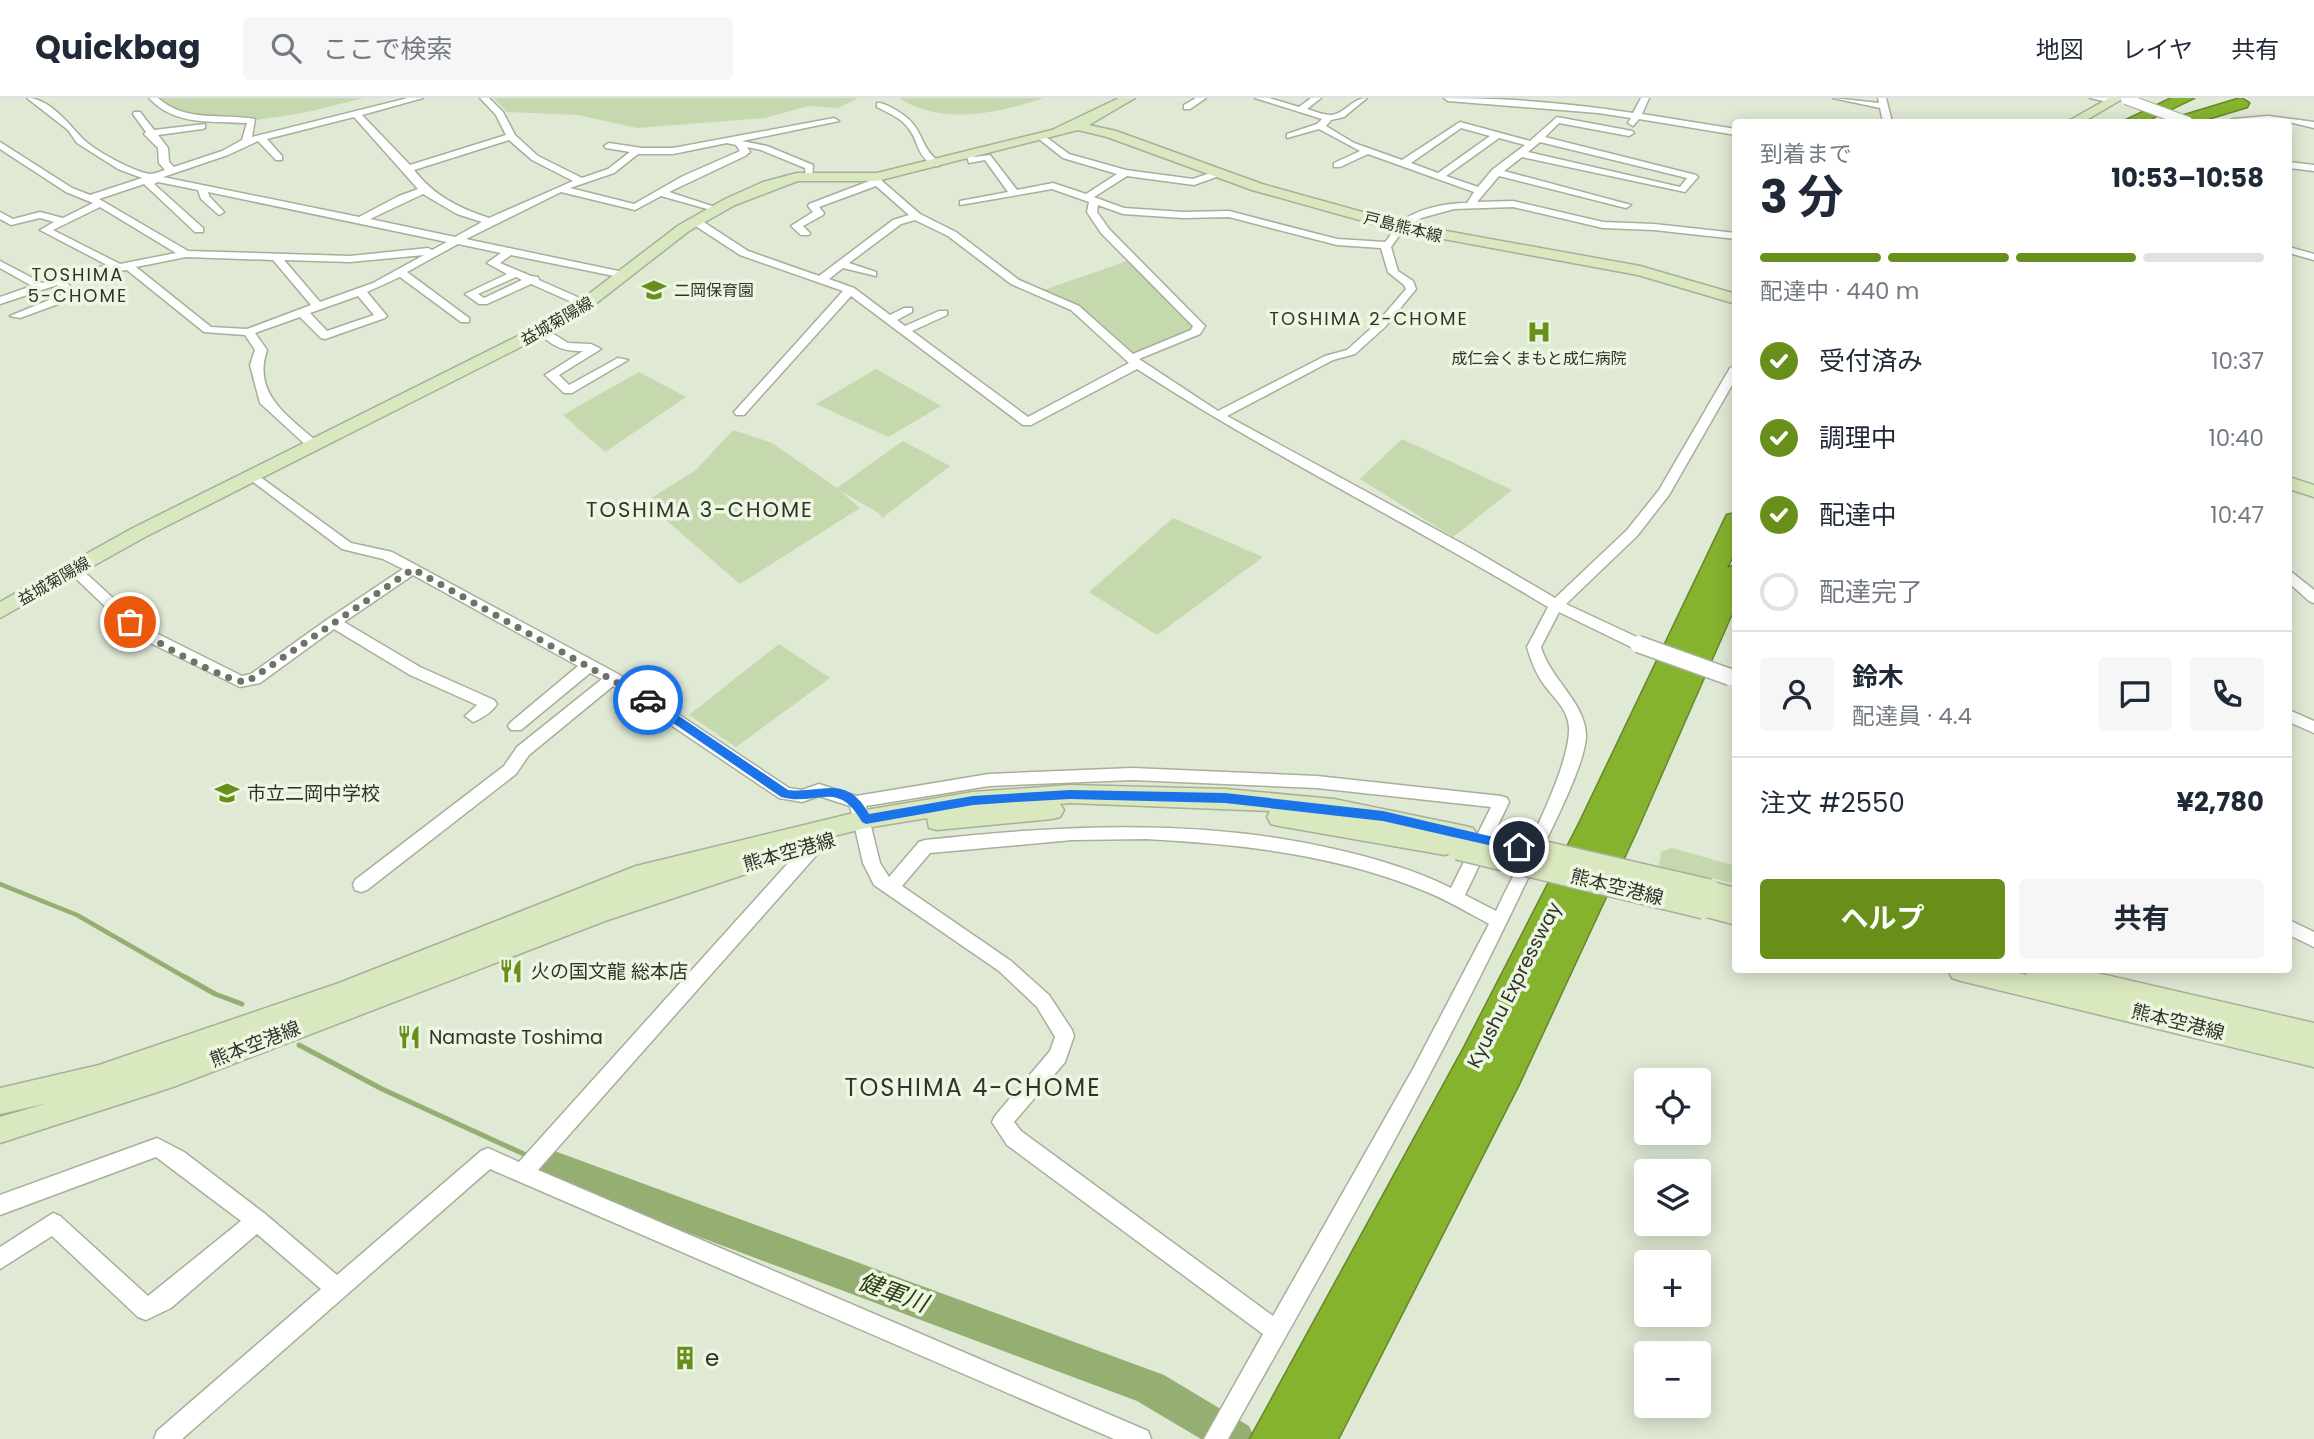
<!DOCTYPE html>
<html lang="ja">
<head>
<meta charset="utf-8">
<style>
	body { margin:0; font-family:Poppins,"Noto Sans JP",sans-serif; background:#f6f6f7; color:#1f2937; height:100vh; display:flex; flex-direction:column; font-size:26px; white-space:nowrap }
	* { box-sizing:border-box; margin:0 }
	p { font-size:23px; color:#747a83 }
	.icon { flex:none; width:38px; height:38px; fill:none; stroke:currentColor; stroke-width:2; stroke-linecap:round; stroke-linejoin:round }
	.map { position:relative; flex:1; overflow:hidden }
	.details { position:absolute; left:1732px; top:21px; width:560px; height:854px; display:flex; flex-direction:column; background:#fff; border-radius:7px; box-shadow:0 4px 18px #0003 }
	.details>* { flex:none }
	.tools { position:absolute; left:1634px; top:970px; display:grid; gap:14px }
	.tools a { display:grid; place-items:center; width:77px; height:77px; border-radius:7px; background:#fff; box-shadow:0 4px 18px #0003; font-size:35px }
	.pin { position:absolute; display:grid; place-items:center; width:60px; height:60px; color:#fff; margin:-30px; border:4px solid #fff; border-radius:50%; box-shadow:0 2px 7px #0007 }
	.courier { position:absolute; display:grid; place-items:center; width:70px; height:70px; margin:-35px; border:5px solid #1a73e8; border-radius:50%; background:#fff; color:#222; box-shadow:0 2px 9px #0007 }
	.headline em { font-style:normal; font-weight:700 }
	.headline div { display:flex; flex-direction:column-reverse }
	.headline { display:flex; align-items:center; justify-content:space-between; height:119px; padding:0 28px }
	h1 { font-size:46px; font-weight:700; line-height:52px }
	.bar { display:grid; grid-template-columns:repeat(4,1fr); gap:10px 7px; align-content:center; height:84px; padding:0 28px }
	.bar i { height:9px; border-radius:5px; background:#e0e1e3 }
	.bar .on { background:#698f1b }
	.bar p { grid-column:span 4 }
	.line { display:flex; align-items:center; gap:18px; padding:0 28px; border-top:2px solid #e0e1e3 }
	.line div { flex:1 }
	.round { display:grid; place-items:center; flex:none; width:74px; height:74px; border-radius:7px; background:#f6f6f7 }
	ol { padding:0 28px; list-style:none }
	li { display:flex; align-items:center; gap:21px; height:77px }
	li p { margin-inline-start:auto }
	li .icon { padding:7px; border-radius:50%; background:#698f1b; color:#fff; stroke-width:4 }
	li:last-child { color:#747a83 }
	li i { width:38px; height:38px; border:4px solid #e0e1e3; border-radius:50% }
	.primary-button { display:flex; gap:14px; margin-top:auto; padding:14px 28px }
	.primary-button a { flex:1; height:80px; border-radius:7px; background:#698f1b; color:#fff; font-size:28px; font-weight:700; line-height:80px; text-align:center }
	.primary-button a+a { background:#f6f6f7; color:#1f2937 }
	header { display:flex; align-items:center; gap:42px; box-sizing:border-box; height:98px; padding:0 35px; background:#fff; border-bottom:2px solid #e0e1e3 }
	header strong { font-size:33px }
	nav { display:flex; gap:38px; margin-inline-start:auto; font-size:24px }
	.search { width:490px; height:63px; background:#f6f6f7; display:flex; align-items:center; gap:18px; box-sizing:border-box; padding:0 24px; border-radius:7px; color:#747a83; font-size:26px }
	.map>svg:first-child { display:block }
	.green { fill:#c6d8ae }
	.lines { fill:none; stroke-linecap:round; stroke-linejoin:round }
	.stream-far1 { stroke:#95af72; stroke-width:4.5 }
	.stream { stroke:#95af72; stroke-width:5 }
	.river { fill:#95af72; fill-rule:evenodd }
	.street-casing { stroke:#a6af9b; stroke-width:3 }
	.secondary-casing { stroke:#a6af9b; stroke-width:3 }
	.highway-casing { stroke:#67862c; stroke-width:3 }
	.street { fill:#fff; fill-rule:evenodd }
	.secondary { fill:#dae8c0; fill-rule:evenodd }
	.highway { fill:#85b32d; fill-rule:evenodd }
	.street-bridge-far1-casing { stroke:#a6af9b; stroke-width:12; stroke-linecap:butt }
	.street-bridge-casing { stroke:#a6af9b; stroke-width:19; stroke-linecap:butt }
	.secondary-bridge-casing { stroke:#a6af9b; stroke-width:26; stroke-linecap:butt }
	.street-bridge-far1 { stroke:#fff; stroke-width:10 }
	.street-bridge { stroke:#fff; stroke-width:16 }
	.secondary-bridge { stroke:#dae8c0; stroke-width:23 }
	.route { fill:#1a73e8 }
	.done { stroke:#6d7366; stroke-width:7; stroke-dasharray:0 12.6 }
	.labels { text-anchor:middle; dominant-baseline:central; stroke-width:7; stroke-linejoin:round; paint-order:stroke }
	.far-street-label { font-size:16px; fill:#30332b; stroke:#edf6e1 }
	.far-poi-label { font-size:16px; fill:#30332b; stroke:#edf6e1; text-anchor:start }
	.far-neighbourhood-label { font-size:18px; letter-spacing:2px; fill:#30332b; stroke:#edf6e1 }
	.poi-label { font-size:19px; fill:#30332b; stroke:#edf6e1; text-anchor:start }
	.street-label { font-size:19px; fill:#30332b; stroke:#edf6e1 }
	.neighbourhood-label { font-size:21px; letter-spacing:2px; fill:#30332b; stroke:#edf6e1 }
	.near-poi-label { font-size:23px; fill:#30332b; stroke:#edf6e1; text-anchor:start }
	.near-neighbourhood-label { font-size:24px; letter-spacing:2px; fill:#30332b; stroke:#edf6e1 }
	.near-water-label { font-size:24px; font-style:italic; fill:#2f3f12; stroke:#edf6e1 }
</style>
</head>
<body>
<header>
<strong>Quickbag</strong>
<div class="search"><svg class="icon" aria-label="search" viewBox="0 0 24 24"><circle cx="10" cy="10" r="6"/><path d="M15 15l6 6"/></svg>ここで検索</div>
<nav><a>地図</a><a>レイヤ</a><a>共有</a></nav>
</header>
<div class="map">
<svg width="2314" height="1341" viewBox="0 0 2314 1341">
	<rect width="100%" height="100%" fill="#dfe9d4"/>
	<!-- green -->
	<path class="green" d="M157,0H364L303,15L256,22L194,17L167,9Z
		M494,0H858L838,10L808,8L765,20L637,30L578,17L507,14Z
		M899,0H1044C999,15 942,28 899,0Z
		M1133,161L1199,231L1130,261L1076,210L1038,194Z
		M876,271L941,308L888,339L816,306Z
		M639,274L686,299L605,354L563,317Z
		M733,332L772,345L837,390L903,343L950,368L882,420L880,416L839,392L860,410L740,486L645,404L696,372Z
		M1402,341L1512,392L1453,439L1360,381Z
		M1173,420L1263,459L1157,537L1089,494Z
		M779,546L830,580L736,649L689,617Z
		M1672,750L1736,768V786L1659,768L1661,754Z"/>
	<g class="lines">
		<!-- stream-far1 -->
		<path class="stream-far1" d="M0,786L77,817L188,881"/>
		<!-- stream -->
		<path class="stream" d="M185,879L215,896L242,906
			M299,947L382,991L526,1057"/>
		<!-- river -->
		<path class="river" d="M541,1048L1164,1277L1249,1328L1255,1341H1201L1137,1303L529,1075L524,1064L529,1053Z"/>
		<!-- street casing -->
		<g class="street-casing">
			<path id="street" d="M27,0C49,0 68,25 82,40C95,53 132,73 150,76C155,76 161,73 165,72L159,65L158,50L144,36L146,34L133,16L134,14H140L154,32L205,26V30L202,31L158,37L168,50L169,64L174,69L222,53L242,42L247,25C212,23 174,28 149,0H158C186,25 222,15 255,21L252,39L408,0H423L362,17L410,67L506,37L496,17L480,0H489L503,14L515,37L538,58L582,80L608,71L630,54L606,50L604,48L609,45L642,50H673L834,20L839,23L742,43L767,48L813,67L812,80H806L805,70L761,52L747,49L750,54L745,58L669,94L718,110V114L661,98L635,112L561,94L466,141L628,175L629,177L624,180L511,157L500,165L531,178L538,179L539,182L591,205V209H583L531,186L487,206H479L465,196L507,176L487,165L501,155L458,146L407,174L469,220V224H461L400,179L367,194L387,218L385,220L325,241L321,240L300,219L255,235L267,252C252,296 288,318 316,343L318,346L312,350L308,349L260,305L250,267L255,252L245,237L204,234L127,172L100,175L66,184L77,195L72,201L20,220L10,218L66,195L57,187L0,206V199L32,188L0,170V163L42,185L107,167L40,132L54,124L40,120L11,127L0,121V114L13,121L40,114L63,120L93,105L66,94L0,51V44L72,90L90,97L142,80L118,71L77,45L68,32ZM354,19L418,91L399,98L359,119L163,79L228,57L258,43L276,62H282V58L267,41ZM509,42L532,62L573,83L489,120C459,110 434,98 414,72ZM727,45L736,47L740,53L683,78L634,106L570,90L614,75L638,56H673ZM158,84L198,92L201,101L219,117L224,114L209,98L208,94L447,144L432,152L428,150L350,158L188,153L99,101L144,86L195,134H203V130L154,86ZM423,96L457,116L482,124L455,139L370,121ZM100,109L176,155L120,166L53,132ZM424,157L373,185L320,204L284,162L350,164ZM186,159L273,162L311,207L247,231L211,229L136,169ZM516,179L522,182L484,200L478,196ZM358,198L374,217L327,233L310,215Z
				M1196,0H1206L1190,11H1184V7Z
				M1255,0H1269L1299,9L1311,0H1321L1307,11C1314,13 1323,17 1331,17C1345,16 1352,0 1367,0L1344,19L1331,22L1326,28L1354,45L1402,62L1460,24L1530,43L1557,19L1632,33L1634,35L1629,38L1559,25L1545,39L1696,77L1698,79L1685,94L1522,59L1504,73L1631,107L1626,110L1499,78L1477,104L1513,103L1603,124L1654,126L1736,135V141L1654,132L1603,130L1513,109L1454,111L1421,120L1404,131L1391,149L1398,173L1413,183L1416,191L1385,229L1355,256L1333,262L1227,318L1470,450L1555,500L1627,432L1659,392L1730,270L1736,267V280L1669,397L1637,438L1566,506L1643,542L1645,546L1643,550H1633L1559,514L1541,549C1550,581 1586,605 1586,638C1585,670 1543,747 1528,780C1438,971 1332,1156 1228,1341H1204L1263,1236L1007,1047L992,1024L995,1018L1050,953L1055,939L1037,909L999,873L874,787L863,765L850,708L819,698L802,704L779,700L613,588L529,657L516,676L367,792L361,794L355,792L353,787L355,782L504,668L517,649L602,581L590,575L521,632H511L508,628L511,624L578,568L413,477L344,524L420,569L494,602L497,606C492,614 481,621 473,624L465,618L477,607L410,577L334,531L260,585L240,589L136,538L67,472L74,467L79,469L146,530L242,578L251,576L328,521L403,471L383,461L342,451L248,380L246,377L252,373L351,445L392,454L618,576L789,690L802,692L819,686L856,698L989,676L1132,670L1317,678L1501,698L1507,700L1509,704L1465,797L1496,813C1513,776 1578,659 1568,623C1565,609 1553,599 1545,588C1536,576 1531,563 1527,549L1548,509C1412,427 1270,357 1137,271L1031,327H1023L851,198L744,317H736L734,314L843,193L740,157L691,125V121H699L748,153L819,178L893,122L909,117L876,88L819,109L824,115L823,117L803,128L810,135L809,137H801L791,128L813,114L808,108L809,106L872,82L874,77H880L882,83L920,116L956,134L1019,182L1079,208L1133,256L1191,232L1193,228L1101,135L1087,114L1089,104L1052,91L960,107V103L1008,94L985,62L969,65L966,56H972L975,59L990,57L1017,92L1053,85L1086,96L1117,76L1063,60L1039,41V37L1042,36L1069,56L1126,72L1193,81L1216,73L1219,74V78L1194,87L1127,78L1094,99L1124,110L1183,114L1229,113L1337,141L1385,144C1391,139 1392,131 1398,126C1415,111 1445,105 1467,105L1474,94L1368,56L1340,69H1334V65L1360,53L1319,31L1287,40V36L1317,26L1322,21ZM1461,30L1490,38L1438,75L1411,65ZM1499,40L1525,47L1492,72L1478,89L1446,78ZM1540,44L1687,80L1680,89L1528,54ZM1098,107L1123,116L1183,120L1229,119L1337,147L1381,150L1388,174L1404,187L1406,191L1377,225L1347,252L1325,258L1218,313L1139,261L1200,236L1205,228L1109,131L1097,114ZM915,122L948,138L1011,186L1071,212L1129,265L1028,319L912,233L947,217V213H939L905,228L897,222L912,214V210H904L890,217L854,190L829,181L843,170L876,178V174L849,165L901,126ZM1132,682L1317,690L1491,709L1451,790C1415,772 1374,760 1334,751C1199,720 1062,727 925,742L919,744L889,779L880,765L866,708L989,688ZM1146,741C1242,746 1338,757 1427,794C1449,803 1469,815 1489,826L1413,971L1273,1218L1021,1033L1014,1024L1065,964L1074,938L1072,932L1049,897L1011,863L902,788L930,755L1072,742Z
				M1444,0C1507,0 1571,5 1633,15L1641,0H1649L1642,16L1736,31V37L1639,21L1633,28L1628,25L1631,20L1598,15L1448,3Z
				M1833,0L1879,5L1878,0H1886L1892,24H1883L1880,10Z
				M2090,0H2116L2117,2L2113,5Z
				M877,5C883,5 887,7 892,10C927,28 915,44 939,64V68H933C915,54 920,46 909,31C902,20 888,15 877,9Z
				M2268,18L2314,24V30L2289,24H2228L2233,21Z
				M2289,64L2314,67V73L2289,70Z
				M2289,149L2314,156V162L2289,155Z
				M544,230L568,245L591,246L601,251L559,277L569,287L618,260L628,262L572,295H564L545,277L583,253C564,254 550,248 538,233Z
				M2289,472L2314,492V505L2309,503L2289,485Z
				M2289,612L2314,623V635L2289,624Z
				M830,723L836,725L838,730L836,735L538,1072L1148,1333L1151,1341H1114L490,1071L182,1341H154L157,1333L321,1191L257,1136L171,1210L146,1222L138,1219L52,1138L0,1171V1149L53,1115L60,1118L148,1198L241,1123L156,1059L0,1117V1097L157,1040L184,1054L264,1115L337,1177L481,1053L488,1050L519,1064L824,725Z
				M2289,822L2314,834V849L2289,837Z"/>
		</g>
		<!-- secondary casing -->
		<g class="secondary-casing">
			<path id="secondary" d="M1119,0H1135L1089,27L1116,33L1262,86L1402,125L1640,168L1736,196V206L1638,177L1395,132L1252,92L1107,39L1078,32L877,83H798L735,107L689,133L576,221L145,439L0,520V504L131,431L564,215L679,127L725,101L763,84L797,75H877L1052,32Z
				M2109,0H2124L2083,24H2067Z
				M2289,379L2314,387V399L2289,391Z
				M1070,687L1225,691L1334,701L1465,728L1473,730L1477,737L1473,744L1456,745L1453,754L1445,757L1279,728L1271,726L1267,719L1270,713L1070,705L1060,706L1064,712L1060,719L1052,721L937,732L929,730L927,720L866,730L746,760L752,768L749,775L605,823L173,989L0,1045V1019L48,1005L0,1016V990L99,967L339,885L636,768L866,712L973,694Z
				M1709,783L1736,790V827L1695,816L1692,809L1700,800L1697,793L1700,786Z
				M1948,872H2006L2027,877L2025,872H2084L2314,925V969L1961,883L1952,880Z"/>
		</g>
		<!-- highway casing -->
		<g class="highway-casing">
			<path id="highway" d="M2172,0H2194L2144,24H2122Z
				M2241,0L2249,5L2247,9L2197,24H2172L2175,20Z
				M1736,415V450L1727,470L1736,467V506L1636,734L1519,986L1338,1341H1250L1465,948L1580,724L1724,423L1727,417Z"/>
		</g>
		<!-- street -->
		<use href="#street" class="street"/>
		<!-- secondary -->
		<use href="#secondary" class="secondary"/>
		<!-- highway -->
		<use href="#highway" class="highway"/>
		<!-- street-bridge-far1 casing -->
		<g class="street-bridge-far1-casing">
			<path id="street-bridge-far1" d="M2126,1L2188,24"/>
		</g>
		<!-- street-bridge casing -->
		<g class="street-bridge-casing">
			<path id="street-bridge" d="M1638,546L1730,579"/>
		</g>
		<!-- secondary-bridge casing -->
		<g class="secondary-bridge-casing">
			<path id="secondary-bridge" d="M1458,750L1704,809
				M1536,753L1709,793"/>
		</g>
		<!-- street-bridge-far1 -->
		<use href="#street-bridge-far1" class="street-bridge-far1"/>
		<!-- street-bridge -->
		<use href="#street-bridge" class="street-bridge"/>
		<!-- secondary-bridge -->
		<use href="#secondary-bridge" class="secondary-bridge"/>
	</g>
	<!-- route -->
	<path class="route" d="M644,599H651L788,692C821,696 846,675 869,716L973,698L1070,692L1225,695L1383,713L1519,745L1525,749L1519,754L1383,723L1225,705L1070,701L1016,704L973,707L866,726L862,724C837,680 817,709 781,699L644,605Z"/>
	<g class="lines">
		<!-- done -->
		<path class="done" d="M130,524C144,539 228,585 247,584L413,471L648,602"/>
	</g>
	<!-- icons -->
	<defs>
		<g id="school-bare" transform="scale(1.89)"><path d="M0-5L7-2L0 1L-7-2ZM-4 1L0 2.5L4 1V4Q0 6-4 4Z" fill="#698f1b" stroke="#edf6e1" stroke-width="2.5" paint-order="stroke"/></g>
		<g id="hospital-bare" transform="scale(1.89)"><path d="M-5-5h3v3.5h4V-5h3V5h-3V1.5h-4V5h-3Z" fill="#698f1b" stroke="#edf6e1" stroke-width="2.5" paint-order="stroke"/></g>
		<g id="restaurant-bare" transform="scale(1.89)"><path d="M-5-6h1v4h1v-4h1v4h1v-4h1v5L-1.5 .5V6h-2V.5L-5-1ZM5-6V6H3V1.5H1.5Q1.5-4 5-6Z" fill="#698f1b" stroke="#edf6e1" stroke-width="2.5" paint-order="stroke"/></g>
		<g id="building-bare" transform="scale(1.89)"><path d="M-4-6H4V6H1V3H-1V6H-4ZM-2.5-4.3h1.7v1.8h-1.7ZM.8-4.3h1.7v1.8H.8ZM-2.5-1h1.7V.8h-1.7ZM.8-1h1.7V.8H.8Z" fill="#698f1b" stroke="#edf6e1" stroke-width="2.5" paint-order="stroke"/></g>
	</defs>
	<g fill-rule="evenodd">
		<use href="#school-bare" x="654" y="192"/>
		<use href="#hospital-bare" x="1539" y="234"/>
		<use href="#school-bare" x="227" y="695"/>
		<use href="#restaurant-bare" x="511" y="873"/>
		<use href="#restaurant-bare" x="409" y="939"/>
		<use href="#building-bare" x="685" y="1260"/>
	</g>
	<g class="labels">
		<!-- far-street labels -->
		<g class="far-street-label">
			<text transform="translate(1403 129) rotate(14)">戸島熊本線</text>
			<text transform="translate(557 223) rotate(-30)">益城菊陽線</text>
			<text transform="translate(54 483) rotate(-30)">益城菊陽線</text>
		</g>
		<!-- far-poi labels -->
		<g class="far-poi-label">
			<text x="674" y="192">二岡保育園</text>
			<text x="1539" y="260" text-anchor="middle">成仁会くまもと成仁病院</text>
		</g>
		<!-- far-neighbourhood labels -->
		<g class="far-neighbourhood-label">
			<text x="78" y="176">TOSHIMA<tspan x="78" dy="21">5-CHOME</tspan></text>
			<text x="1369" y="220">TOSHIMA 2-CHOME</text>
		</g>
		<!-- poi labels -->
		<g class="poi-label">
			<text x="247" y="695">市立二岡中学校</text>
			<text x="531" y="873">火の国文龍 総本店</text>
			<text x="429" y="939">Namaste Toshima</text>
		</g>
		<!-- street labels -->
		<g class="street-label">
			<text transform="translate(789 754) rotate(-16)">熊本空港線</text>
			<text transform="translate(1617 789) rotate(14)">熊本空港線</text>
			<text transform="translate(1514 887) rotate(-63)">Kyushu Expressway</text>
			<text transform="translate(2178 924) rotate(14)">熊本空港線</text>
			<text transform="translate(255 946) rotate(-21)">熊本空港線</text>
		</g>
		<!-- neighbourhood labels -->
		<g class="neighbourhood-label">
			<text x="700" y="411">TOSHIMA 3-CHOME</text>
		</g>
		<!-- near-poi labels -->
		<g class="near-poi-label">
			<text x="705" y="1260">e</text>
		</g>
		<!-- near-neighbourhood labels -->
		<g class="near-neighbourhood-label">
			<text x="973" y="989">TOSHIMA 4-CHOME</text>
		</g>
		<!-- near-water labels -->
		<g class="near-water-label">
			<text transform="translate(893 1194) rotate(20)">健軍川</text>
		</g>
	</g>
</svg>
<div class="tools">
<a><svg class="icon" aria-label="locate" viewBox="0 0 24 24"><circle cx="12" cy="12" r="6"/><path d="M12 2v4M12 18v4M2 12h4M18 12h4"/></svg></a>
<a><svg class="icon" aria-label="layers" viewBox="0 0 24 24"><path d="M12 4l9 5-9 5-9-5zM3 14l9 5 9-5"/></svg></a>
<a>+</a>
<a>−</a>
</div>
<div class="pin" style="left:130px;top:524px;background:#ea580c"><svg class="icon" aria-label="bag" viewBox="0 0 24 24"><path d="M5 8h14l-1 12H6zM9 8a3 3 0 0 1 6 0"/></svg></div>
<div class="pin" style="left:1519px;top:749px;background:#1f2937"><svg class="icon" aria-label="home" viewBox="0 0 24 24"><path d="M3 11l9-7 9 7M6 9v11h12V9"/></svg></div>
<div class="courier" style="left:648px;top:602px"><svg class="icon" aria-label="car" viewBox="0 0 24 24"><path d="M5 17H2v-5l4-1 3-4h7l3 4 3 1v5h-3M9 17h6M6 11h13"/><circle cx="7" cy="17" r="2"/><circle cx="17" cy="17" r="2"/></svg></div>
<section class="details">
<div class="headline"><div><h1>3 分</h1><p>到着まで</p></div><em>10:53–10:58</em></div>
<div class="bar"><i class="on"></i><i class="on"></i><i class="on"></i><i></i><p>配達中 · 440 m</p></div>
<ol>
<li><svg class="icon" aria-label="check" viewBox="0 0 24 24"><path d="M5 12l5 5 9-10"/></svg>受付済み<p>10:37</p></li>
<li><svg class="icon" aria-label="check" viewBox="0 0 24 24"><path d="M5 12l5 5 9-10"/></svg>調理中<p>10:40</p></li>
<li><svg class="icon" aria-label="check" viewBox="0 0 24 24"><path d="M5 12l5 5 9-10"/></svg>配達中<p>10:47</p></li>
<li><i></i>配達完了</li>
</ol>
<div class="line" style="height:126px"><a class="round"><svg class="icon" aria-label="person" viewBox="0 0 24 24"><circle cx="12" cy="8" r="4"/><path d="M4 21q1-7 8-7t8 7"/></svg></a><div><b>鈴木</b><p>配達員 · 4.4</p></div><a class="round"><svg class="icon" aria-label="chat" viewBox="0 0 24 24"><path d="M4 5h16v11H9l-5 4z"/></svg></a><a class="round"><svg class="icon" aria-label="phone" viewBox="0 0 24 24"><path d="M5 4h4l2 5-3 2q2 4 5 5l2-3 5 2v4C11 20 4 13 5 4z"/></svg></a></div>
<div class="line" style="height:91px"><div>注文 #2550</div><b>¥2,780</b></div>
<div class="primary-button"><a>ヘルプ</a><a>共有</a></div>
</section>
</div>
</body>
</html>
